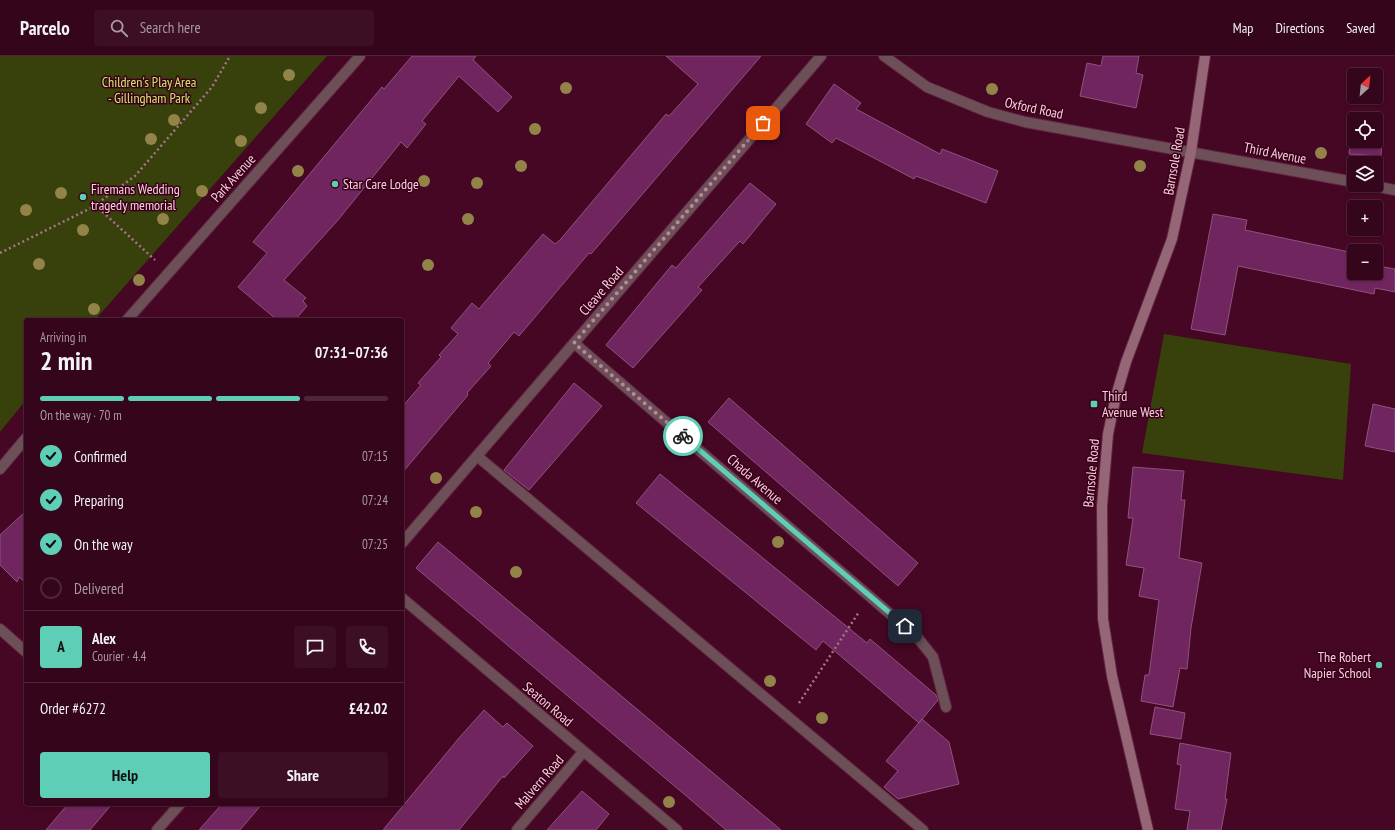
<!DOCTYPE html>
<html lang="en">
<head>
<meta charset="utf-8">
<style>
	body { margin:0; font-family:"PT Sans Narrow",sans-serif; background:#3c0f24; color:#f1f3f6; height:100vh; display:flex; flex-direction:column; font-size:15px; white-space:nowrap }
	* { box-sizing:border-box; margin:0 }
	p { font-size:13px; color:#a999a3 }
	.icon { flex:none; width:22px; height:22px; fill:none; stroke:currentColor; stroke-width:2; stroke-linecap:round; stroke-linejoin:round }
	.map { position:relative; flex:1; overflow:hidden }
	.panel { position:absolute; left:24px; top:262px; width:380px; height:488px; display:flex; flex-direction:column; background:#34051b; border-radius:4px; box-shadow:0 1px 3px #0004,0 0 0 1px #4e263a }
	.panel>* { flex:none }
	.needle { width:26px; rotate:27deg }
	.fabs { position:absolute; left:1347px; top:12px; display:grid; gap:8px }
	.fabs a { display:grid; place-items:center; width:36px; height:36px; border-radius:4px; background:#34051b; box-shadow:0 1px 3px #0004,0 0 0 1px #4e263a; font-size:20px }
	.pin { position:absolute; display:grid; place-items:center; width:34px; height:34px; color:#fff; margin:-17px; border-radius:8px; box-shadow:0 2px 6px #0006 }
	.courier { position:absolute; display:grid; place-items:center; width:40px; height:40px; margin:-20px; border:3px solid #5eceb7; border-radius:50%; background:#fff; color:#222; box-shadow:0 1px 5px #0007 }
	.summary em { font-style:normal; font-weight:700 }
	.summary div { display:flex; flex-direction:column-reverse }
	.summary { display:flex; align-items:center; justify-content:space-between; height:68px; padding:0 16px }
	h1 { font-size:26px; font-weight:700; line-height:30px }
	.bar { display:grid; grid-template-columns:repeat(4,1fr); gap:6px 4px; align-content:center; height:48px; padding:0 16px }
	.bar i { height:5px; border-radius:3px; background:#4e263a }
	.bar .current { background:#5eceb7 }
	.bar p { grid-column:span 4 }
	.line { display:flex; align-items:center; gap:10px; padding:0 16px; border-top:1px solid #4e263a }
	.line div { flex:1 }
	.round { display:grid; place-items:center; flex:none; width:42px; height:42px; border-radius:4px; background:#3c0f24 }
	ol { padding:0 16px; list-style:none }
	li { display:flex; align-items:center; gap:12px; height:44px }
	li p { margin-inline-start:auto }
	li .icon { padding:4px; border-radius:50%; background:#5eceb7; color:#111; stroke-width:4 }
	li:last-child { color:#a999a3 }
	li i { width:22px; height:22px; border:2px solid #4e263a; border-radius:50% }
	.primary-button { display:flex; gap:8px; margin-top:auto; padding:8px 16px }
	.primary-button a { flex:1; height:46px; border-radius:4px; background:#5eceb7; color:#111; font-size:16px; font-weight:700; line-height:46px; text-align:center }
	.primary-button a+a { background:#3c0f24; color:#f1f3f6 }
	header { display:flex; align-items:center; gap:24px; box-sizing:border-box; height:56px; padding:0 20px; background:#34051b; border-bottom:1px solid #4e263a }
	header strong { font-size:19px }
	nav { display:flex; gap:22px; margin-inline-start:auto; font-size:14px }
	.search { width:280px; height:36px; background:#3c0f24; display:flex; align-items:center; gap:10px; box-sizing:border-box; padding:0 14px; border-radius:4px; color:#a999a3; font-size:15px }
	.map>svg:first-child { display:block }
	.green { fill:#38400b }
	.building { fill:#70255f; stroke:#8d537d; fill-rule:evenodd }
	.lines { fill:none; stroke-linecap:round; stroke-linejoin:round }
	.lane-casing { stroke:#612741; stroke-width:12 }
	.street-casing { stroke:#612741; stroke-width:12 }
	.secondary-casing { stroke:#612741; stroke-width:12 }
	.path { stroke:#a77588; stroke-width:2.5; stroke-dasharray:2 3; stroke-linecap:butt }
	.lane { stroke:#6d4f58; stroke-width:10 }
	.street { stroke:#6d4f58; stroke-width:10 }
	.secondary { stroke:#956675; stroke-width:10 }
	.tree { fill:#928348 }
	.done { stroke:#b9899b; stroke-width:4; stroke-dasharray:0 7.2 }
	.route { stroke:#5eceb7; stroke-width:5 }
	.poi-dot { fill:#5eceb7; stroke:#3a001b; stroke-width:1.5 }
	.labels { text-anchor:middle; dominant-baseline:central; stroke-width:3; stroke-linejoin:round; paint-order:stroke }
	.park-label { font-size:14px; fill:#d1e865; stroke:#3a001b }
	.street-label { font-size:14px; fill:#f7cfdb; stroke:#3a001b }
	.poi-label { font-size:14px; fill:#f7cfdb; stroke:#3a001b; text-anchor:start }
</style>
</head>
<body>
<header>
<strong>Parcelo</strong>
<div class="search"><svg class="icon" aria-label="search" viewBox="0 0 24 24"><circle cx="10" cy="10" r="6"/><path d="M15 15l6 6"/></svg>Search here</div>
<nav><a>Map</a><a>Directions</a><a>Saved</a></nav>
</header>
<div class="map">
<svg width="1395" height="774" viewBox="0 0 1395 774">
	<rect width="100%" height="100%" fill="#450724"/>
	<!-- green -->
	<path class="green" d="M0,0H327L95,264H26V344L0,376Z
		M1164,278L1351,308L1343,424L1142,397Z"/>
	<!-- building -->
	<path class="building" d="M412,0H476L473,4L512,41L498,56L459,20L422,65L426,68L407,92L401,86L338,164L284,224L306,242L303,245L307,250L295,264H277L238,231L267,197L253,186L382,31L384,33Z
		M666,0H761L591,198L589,197L519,280L514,276L488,307L491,310L467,337L468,339L402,417V351L421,329L418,327L441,301L439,299L458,278L451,272L472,247L479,253L543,178L555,188L560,184L666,58L669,60L698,28Z
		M1103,0H1139L1136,17L1143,19L1136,52L1080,40L1087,7L1101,10Z
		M834,28L861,47L856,53L940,98L942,93L998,115L986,147L916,120L914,123L836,82L832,87L806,68Z
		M1353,60L1383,63L1381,100L1349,98ZM1354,63H1376V85H1354Z
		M750,127L776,148L743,188L740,185L698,231L702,234L633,312L606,289L672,209L676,212Z
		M1213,158L1247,164L1245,174L1354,197V217H1376V202H1379L1378,210L1395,213V236L1375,232L1374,238L1238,210L1225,279L1191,273Z
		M574,327L602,350L529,434L504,414Z
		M729,342L918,507L898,530L708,366Z
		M1373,348L1395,353V396L1365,390Z
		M1133,411L1184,415L1181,444H1185L1179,502L1202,507L1191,572L1187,613L1180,612L1173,651L1141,645L1145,619H1149L1159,544L1139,540L1144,512L1126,509L1133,462H1128Z
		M660,418L867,587L870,583L936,639L938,644L919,667L823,585L816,594L636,447Z
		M26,455V527L19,521L17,526L0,509V479Z
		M438,486L538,570L781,774H726L684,738L416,512Z
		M1155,651L1185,657L1181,683L1150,678Z
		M484,654L503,671L507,667L533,690L504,722L503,720L459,774H383L459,682Z
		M922,663L949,686L959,728L898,743L884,731L898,715L886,705Z
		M1180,687L1231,697L1225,743H1227L1221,774H1187L1190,755L1175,753L1181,709L1177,708Z
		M582,735L609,758L596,774H547Z
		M68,748H112L90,774H46Z
		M222,748H262L240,774H199Z"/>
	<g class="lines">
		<!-- lane casing -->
		<g class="lane-casing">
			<path id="lane" d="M477,400L923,774
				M0,573L26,596
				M917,581L933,601L946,651"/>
		</g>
		<!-- street casing -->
		<g class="street-casing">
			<path id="street" d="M884,0L927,31L988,56L1025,66L1354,126
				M1369,129L1395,134
				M127,264L360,0
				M574,287L917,581
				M0,413L26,382
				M402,487L821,0
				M402,542L677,774
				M157,774L180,748
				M517,774L583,696"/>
		</g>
		<!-- secondary casing -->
		<g class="secondary-casing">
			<path id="secondary" d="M1148,774L1112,620L1103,563L1102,450L1108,378L1116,340L1126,306L1172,183L1191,96L1205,0"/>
		</g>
		<!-- path -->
		<path class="path" d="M95,149L155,204
			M0,197L91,152L135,120L212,31L230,0
			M799,647L859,556"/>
		<!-- lane -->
		<use href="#lane" class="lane"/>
		<!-- street -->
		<use href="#street" class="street"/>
		<!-- secondary -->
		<use href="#secondary" class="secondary"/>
	</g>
	<!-- trees -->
	<g class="tree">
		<circle cx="289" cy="19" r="6"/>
		<circle cx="566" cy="32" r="6"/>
		<circle cx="992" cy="33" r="6"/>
		<circle cx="261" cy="52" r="6"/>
		<circle cx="174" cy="64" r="6"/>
		<circle cx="535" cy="73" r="6"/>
		<circle cx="151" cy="83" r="6"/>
		<circle cx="241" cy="85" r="6"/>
		<circle cx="1321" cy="97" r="6"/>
		<circle cx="521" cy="110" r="6"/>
		<circle cx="1140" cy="110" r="6"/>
		<circle cx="298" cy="115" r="6"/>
		<circle cx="424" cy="125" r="6"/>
		<circle cx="477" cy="127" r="6"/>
		<circle cx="202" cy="135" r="6"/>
		<circle cx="61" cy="137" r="6"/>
		<circle cx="26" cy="154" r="6"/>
		<circle cx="163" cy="163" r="6"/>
		<circle cx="468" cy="163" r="6"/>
		<circle cx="83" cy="174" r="6"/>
		<circle cx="39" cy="208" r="6"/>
		<circle cx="428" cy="209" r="6"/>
		<circle cx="139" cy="224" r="6"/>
		<circle cx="94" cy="253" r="6"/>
		<circle cx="436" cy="422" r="6"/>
		<circle cx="476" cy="456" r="6"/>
		<circle cx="778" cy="486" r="6"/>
		<circle cx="516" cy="516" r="6"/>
		<circle cx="770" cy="625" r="6"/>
		<circle cx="822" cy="662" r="6"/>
		<circle cx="669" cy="746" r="6"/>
	</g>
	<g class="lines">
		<!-- done -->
		<path class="done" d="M683,380L574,287L763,67"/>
		<!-- route -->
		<path class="route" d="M683,380L905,570"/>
	</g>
	<!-- markers -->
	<g class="poi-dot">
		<circle cx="335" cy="128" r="4"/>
		<circle cx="83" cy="141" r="4"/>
		<rect x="1090" y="344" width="8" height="8" rx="2"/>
		<circle cx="1379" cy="609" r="4"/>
	</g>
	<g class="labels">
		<!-- park labels -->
		<g class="park-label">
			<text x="149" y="26">Children's Play Area<tspan x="149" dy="16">- Gillingham Park</tspan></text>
		</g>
		<!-- street labels -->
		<g class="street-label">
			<text transform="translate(1034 52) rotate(12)">Oxford Road</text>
			<text transform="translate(1275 97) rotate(11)">Third Avenue</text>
			<text transform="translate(1174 105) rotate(-80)">Barnsole Road</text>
			<text transform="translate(233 122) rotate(-48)">Park Avenue</text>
			<text transform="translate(601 235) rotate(-49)">Cleave Road</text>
			<text transform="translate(1091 417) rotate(-85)">Barnsole Road</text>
			<text transform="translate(755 423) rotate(41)">Chada Avenue</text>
			<text transform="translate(548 648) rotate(40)">Seaton Road</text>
			<text transform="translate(539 726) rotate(-49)">Malvern Road</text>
		</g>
		<!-- poi labels -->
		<g class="poi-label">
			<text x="343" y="128">Star Care Lodge</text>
			<text x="91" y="133">Firemans Wedding<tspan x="91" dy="16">tragedy memorial</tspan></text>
			<text x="1102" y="340">Third<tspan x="1102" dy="16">Avenue West</tspan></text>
			<text x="1371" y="601" text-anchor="end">The Robert<tspan x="1371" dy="16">Napier School</tspan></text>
		</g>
	</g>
</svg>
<div class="fabs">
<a><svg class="needle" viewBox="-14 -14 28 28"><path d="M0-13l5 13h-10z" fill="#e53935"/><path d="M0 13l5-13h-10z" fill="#a999a3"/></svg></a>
<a><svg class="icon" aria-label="locate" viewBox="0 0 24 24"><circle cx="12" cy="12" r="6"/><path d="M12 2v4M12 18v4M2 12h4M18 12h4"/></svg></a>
<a><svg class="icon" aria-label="layers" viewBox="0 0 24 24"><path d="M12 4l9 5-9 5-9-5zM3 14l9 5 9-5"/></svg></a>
<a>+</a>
<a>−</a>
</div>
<div class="pin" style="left:763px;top:67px;background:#ea580c"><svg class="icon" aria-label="bag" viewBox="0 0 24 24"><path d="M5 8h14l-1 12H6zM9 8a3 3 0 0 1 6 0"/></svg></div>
<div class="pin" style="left:905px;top:570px;background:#1f2937"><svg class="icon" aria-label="home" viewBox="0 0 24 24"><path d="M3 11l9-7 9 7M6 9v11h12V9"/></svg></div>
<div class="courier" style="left:683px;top:380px"><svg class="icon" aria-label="bike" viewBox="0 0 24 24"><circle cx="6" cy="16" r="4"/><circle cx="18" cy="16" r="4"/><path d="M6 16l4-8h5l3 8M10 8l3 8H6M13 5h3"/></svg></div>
<section class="panel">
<div class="summary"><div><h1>2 min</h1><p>Arriving in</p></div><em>07:31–07:36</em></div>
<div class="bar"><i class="current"></i><i class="current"></i><i class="current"></i><i></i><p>On the way · 70 m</p></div>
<ol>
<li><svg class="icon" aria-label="check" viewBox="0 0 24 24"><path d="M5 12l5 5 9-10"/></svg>Confirmed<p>07:15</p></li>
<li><svg class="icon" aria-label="check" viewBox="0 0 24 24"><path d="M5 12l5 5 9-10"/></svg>Preparing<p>07:24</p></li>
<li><svg class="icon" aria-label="check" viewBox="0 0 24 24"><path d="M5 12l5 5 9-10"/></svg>On the way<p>07:25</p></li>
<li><i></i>Delivered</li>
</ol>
<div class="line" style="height:72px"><b class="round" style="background:#5eceb7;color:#111">A</b><div><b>Alex</b><p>Courier · 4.4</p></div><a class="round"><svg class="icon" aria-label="chat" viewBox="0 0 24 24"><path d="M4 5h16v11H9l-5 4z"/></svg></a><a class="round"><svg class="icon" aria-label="phone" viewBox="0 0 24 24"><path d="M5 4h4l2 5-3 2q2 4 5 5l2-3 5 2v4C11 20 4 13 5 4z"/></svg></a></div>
<div class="line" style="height:52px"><div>Order #6272</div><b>£42.02</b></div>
<div class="primary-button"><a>Help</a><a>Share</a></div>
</section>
</div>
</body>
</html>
